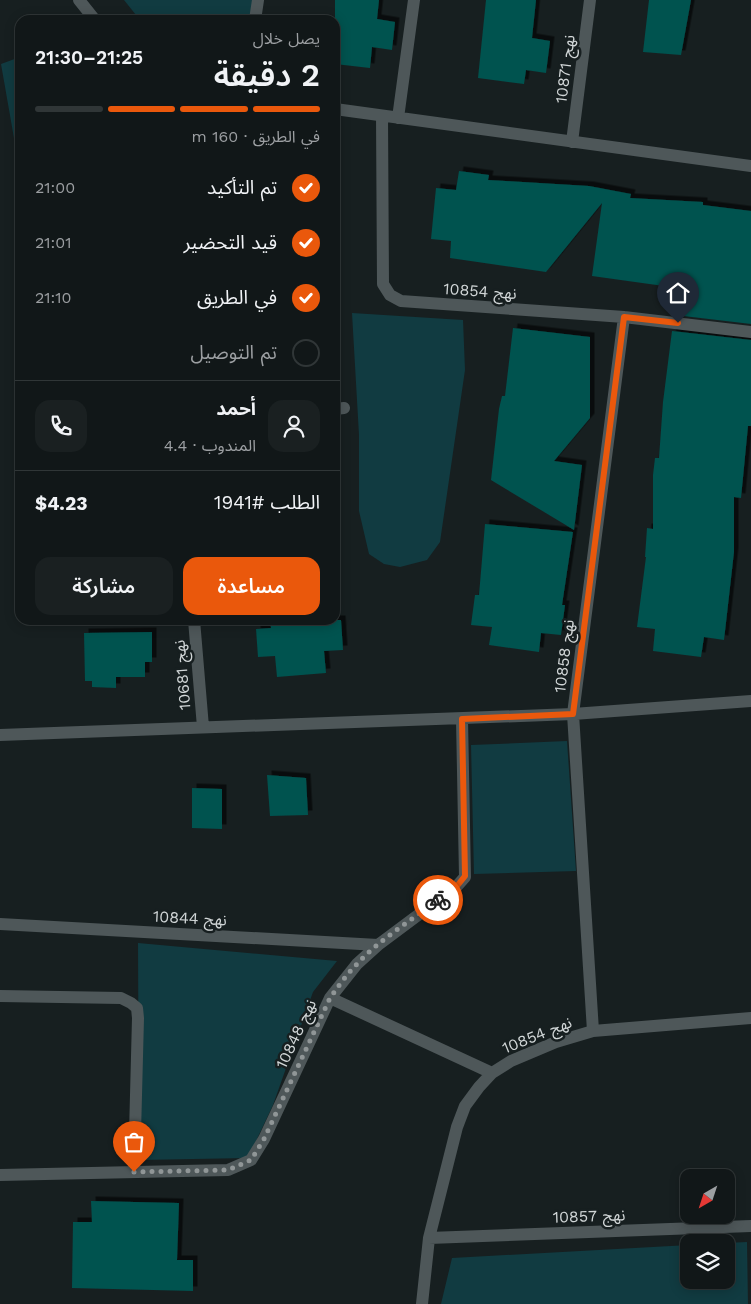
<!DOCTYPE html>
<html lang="ar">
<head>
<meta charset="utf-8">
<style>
	body { margin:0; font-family:"Work Sans","Noto Sans Arabic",sans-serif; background:#1a2021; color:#f1f3f6; direction:rtl; height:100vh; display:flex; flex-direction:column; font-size:19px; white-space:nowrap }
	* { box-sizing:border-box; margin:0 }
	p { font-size:16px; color:#9c9fa2 }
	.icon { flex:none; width:28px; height:28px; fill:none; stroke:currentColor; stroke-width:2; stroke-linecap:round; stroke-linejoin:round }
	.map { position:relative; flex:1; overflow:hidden; direction:ltr }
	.sheet { position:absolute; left:15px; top:15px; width:325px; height:610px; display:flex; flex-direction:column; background:#111718; border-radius:15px; box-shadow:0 2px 12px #0003,0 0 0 1px #303637; direction:rtl }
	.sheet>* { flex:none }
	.needle { width:32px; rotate:219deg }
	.controls { position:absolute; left:680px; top:1169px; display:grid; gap:10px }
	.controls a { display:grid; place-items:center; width:55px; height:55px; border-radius:10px; background:#111718; box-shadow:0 2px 12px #0003,0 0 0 1px #303637; font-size:25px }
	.pin { position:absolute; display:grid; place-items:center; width:42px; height:42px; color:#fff; margin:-51px -21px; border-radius:50% 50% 50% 0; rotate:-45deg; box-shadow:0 0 5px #0007 }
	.pin .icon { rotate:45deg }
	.courier { position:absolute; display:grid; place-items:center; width:50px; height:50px; margin:-25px; border:4px solid #ea580c; border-radius:50%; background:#fff; color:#222; box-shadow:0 1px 6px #0007 }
	.overview em { font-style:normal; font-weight:600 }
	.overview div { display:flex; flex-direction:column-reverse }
	.overview { display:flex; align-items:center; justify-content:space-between; height:85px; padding:0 20px }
	h1 { font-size:32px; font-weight:600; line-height:38px }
	.bar { display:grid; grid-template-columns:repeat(4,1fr); gap:8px 5px; align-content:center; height:60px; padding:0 20px }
	.bar i { height:6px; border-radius:4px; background:#303637 }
	.bar .selected { background:#ea580c }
	.bar p { grid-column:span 4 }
	.line { display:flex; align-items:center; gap:12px; padding:0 20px; border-top:1px solid #303637 }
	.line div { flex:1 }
	.round { display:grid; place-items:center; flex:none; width:52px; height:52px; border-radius:15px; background:#1a2021 }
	ol { padding:0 20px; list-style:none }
	li { display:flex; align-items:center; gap:15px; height:55px }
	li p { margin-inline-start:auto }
	li .icon { padding:5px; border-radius:50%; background:#ea580c; color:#fff; stroke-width:4 }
	li:last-child { color:#9c9fa2 }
	li i { width:28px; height:28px; border:2px solid #303637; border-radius:50% }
	.primary-button { display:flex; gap:10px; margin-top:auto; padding:10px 20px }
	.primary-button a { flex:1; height:58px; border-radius:15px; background:#ea580c; color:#fff; font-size:20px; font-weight:600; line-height:58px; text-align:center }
	.primary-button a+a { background:#1a2021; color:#f1f3f6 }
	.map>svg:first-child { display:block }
	.green { fill:#113b41 }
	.building { fill:#00524f; filter:url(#shadow) }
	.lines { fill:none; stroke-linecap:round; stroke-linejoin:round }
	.minor { stroke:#4e5759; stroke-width:12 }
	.done { stroke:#909697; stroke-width:5; stroke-dasharray:0 9 }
	.route { stroke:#ea580c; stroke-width:6 }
	.labels { text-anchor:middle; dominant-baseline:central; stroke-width:5; stroke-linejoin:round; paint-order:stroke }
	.street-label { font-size:16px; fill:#d1d6d7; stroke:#171f20 }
</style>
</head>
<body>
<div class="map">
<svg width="751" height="1304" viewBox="0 0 751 1304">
	<defs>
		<filter id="shadow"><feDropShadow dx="4.5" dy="-4.5" stdDeviation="0" flood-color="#0009"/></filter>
	</defs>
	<rect width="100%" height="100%" fill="#171f20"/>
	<!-- green -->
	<path class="green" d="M124,0H253L250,20H140Z
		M20,57V161H18L1,64Z
		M352,313L463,320L465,370L440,542L427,560L400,567L384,564L369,554L359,511V435Z
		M567,741L576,871L474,874L471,745Z
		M138,943L337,961L313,992L273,1105L248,1158L139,1160Z
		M747,1242L748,1304H441L452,1258L689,1245V1280H726V1243Z"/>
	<!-- building -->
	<path class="building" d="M335,0H379L377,19L395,22L392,50L372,47L370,68L335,64Z
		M486,0H536L532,38L550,41L546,73L526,70L524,84L478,78Z
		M649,0H691L681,55L643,52Z
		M459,171L489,175L488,180L589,186L631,194L630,198L703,202V205L751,211V324L675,315L678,288L592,276L602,203L546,272L450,258L451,241L431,239L436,188L456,190Z
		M513,328L590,337V418L554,461L582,465L574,530L491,480L499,409L502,396H505Z
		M672,331L751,340V426H748L741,498L734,497V552L724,640L704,637L701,657L653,651L655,629L637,627L646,557H645L647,528L653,529V475L655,458H659L663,402Z
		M485,524L573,532L562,605H565L561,635L541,633L539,652L489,645L492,627L471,625L475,595H479Z
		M270,620H341L343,650L324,651L326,673L277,677L275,656L258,657L256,629L271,628Z
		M152,632V662H145V677H116V688L92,687V681H85L84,633Z
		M267,775L306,778L308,815L270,816Z
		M192,788L222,789V829L192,828Z
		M91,1201L179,1203L177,1260H193V1291L72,1288L73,1222H92Z"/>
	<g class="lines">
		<!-- minor -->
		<path class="minor" d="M79,0L95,20
			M255,20L258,0
			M335,109L751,166
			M382,116L383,284L390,295L401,301L624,317L751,332
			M398,118L414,0
			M572,142L590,0
			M335,409L344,408
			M194,620L203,727
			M0,735L573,714L751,701
			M0,924L378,945
			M0,996L121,998L131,1003L137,1008L138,1018L134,1172
			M330,998L492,1073
			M593,1031L573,714L624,317
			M0,1175L228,1170L251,1160L264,1139L330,998L357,964L378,945L457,886L465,877L462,719
			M429,1238L751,1226
			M422,1304L429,1238L457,1127L465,1106L479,1087L492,1073L511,1061L556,1042L593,1031L751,1018"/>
	</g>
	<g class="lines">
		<!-- done -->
		<path class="done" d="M134,1172L228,1170L251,1160L264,1139L330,998C338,987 346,975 356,965C379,940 410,921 438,900"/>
		<!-- route -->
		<path class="route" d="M438,900L457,886L465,876L462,719L573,714L624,317L678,323"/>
	</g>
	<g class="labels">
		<!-- street labels -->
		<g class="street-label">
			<text transform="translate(565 69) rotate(-83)">نهج 10871</text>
			<text transform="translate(480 291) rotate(4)">نهج 10854</text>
			<text transform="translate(564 656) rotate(-83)">نهج 10858</text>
			<text transform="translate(182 675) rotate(-95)">نهج 10681</text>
			<text transform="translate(190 918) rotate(3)">نهج 10844</text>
			<text transform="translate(296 1034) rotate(-65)">نهج 10848</text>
			<text transform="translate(537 1035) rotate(-22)">نهج 10854</text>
			<text transform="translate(589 1216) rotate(-2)">نهج 10857</text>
		</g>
	</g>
</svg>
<div class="controls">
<a><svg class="needle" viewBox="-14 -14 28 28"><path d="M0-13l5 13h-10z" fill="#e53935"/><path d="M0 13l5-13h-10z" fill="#9c9fa2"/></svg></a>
<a><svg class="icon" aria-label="layers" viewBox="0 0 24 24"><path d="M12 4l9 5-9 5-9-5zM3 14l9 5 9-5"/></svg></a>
</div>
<div class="pin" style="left:134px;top:1172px;background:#ea580c"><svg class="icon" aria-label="bag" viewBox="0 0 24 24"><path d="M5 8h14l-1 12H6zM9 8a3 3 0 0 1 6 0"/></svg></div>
<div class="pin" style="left:678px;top:323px;background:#1f2937"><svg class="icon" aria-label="home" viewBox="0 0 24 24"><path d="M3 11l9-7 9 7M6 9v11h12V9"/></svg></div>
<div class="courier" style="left:438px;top:900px"><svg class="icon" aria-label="bike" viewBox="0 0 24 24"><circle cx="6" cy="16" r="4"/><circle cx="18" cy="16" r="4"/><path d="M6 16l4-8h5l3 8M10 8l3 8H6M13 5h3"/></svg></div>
<section class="sheet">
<div class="overview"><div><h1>2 دقيقة</h1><p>يصل خلال</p></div><em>21:25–21:30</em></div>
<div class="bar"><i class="selected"></i><i class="selected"></i><i class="selected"></i><i></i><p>في الطريق · 160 m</p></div>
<ol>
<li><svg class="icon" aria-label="check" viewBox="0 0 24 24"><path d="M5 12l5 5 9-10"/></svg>تم التأكيد<p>21:00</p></li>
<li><svg class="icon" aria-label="check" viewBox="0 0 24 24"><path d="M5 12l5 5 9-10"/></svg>قيد التحضير<p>21:01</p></li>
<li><svg class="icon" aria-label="check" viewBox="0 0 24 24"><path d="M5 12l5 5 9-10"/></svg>في الطريق<p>21:10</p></li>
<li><i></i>تم التوصيل</li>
</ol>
<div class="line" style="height:90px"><a class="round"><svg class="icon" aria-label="person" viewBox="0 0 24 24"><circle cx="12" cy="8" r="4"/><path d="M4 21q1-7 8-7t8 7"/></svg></a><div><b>أحمد</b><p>المندوب · 4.4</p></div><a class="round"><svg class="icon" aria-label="phone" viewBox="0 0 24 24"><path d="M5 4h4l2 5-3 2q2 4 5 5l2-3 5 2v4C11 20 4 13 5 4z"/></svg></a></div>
<div class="line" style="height:65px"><div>الطلب #1941</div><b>$4.23</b></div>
<div class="primary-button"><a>مساعدة</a><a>مشاركة</a></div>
</section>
</div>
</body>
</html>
